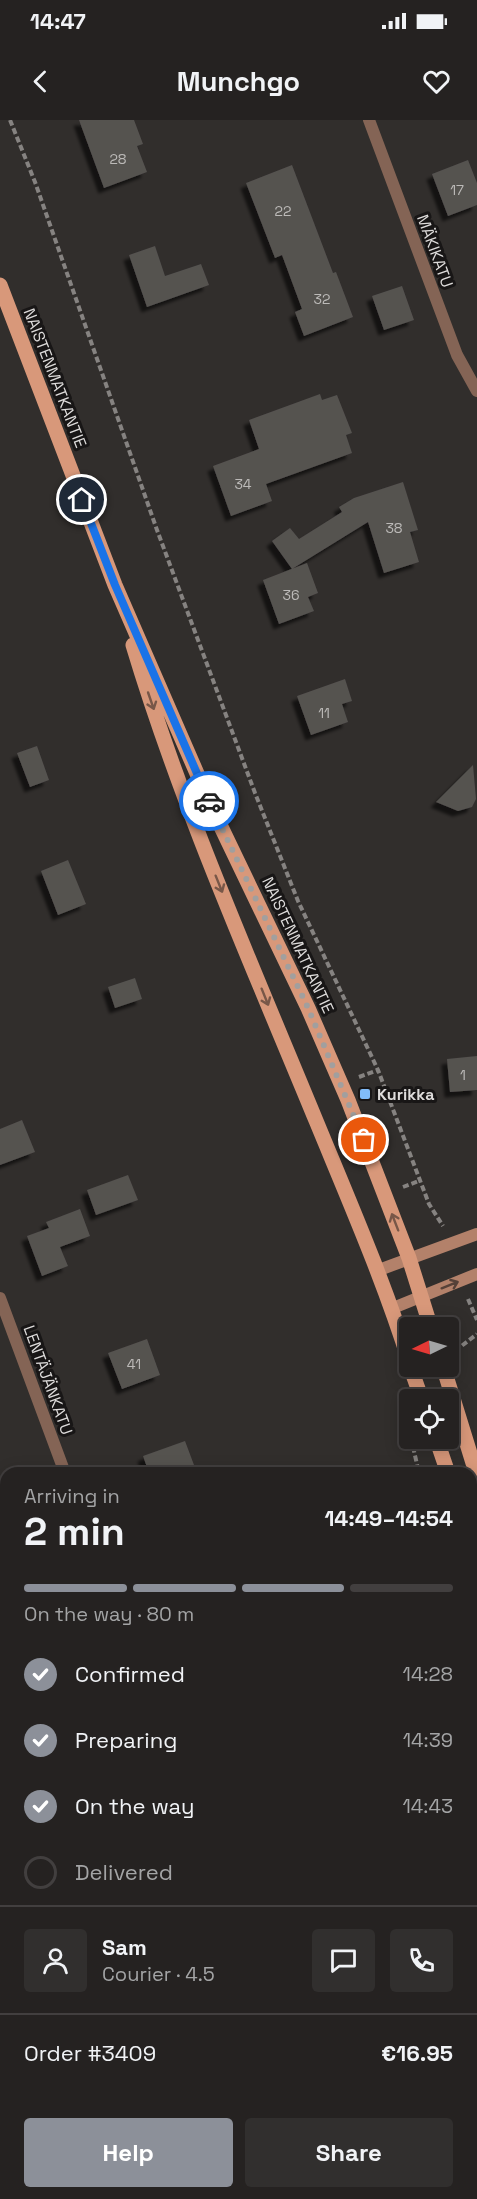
<!DOCTYPE html>
<html lang="en">
<head>
<meta charset="utf-8">
<style>
	body { margin:0; font-family:"Space Grotesk",sans-serif; background:#312f2e; color:#f1f3f6; height:100vh; display:flex; flex-direction:column; font-size:22px; white-space:nowrap }
	* { box-sizing:border-box; margin:0 }
	p { font-size:20px; color:#a3a4a5 }
	.icon { flex:none; width:33px; height:33px; fill:none; stroke:currentColor; stroke-width:2; stroke-linecap:round; stroke-linejoin:round }
	.map { position:relative; flex:1; overflow:hidden }
	.sheet { position:absolute; left:0px; top:1347px; width:477px; height:732px; display:flex; flex-direction:column; background:#252221; border-radius:18px 18px 0 0; box-shadow:0 3px 15px #0003,0 0 0 2px #423f3f }
	.sheet>* { flex:none }
	.needle { width:39px; rotate:265deg }
	.controls { position:absolute; left:399px; top:1197px; display:grid; gap:12px }
	.controls a { display:grid; place-items:center; width:60px; height:60px; border-radius:6px; background:#252221; box-shadow:0 3px 15px #0003,0 0 0 2px #423f3f; font-size:30px }
	.pin { position:absolute; display:grid; place-items:center; width:51px; height:51px; color:#fff; margin:-26px; border:3px solid #fff; border-radius:50%; box-shadow:0 2px 6px #0007 }
	.courier { position:absolute; display:grid; place-items:center; width:60px; height:60px; margin:-30px; border:4px solid #1a73e8; border-radius:50%; background:#fff; color:#222; box-shadow:0 2px 8px #0007 }
	.head em { font-style:normal; font-weight:800 }
	.head div { display:flex; flex-direction:column-reverse }
	.head { display:flex; align-items:center; justify-content:space-between; height:102px; padding:0 24px }
	h1 { font-size:39px; font-weight:800; line-height:45px }
	.bar { display:grid; grid-template-columns:repeat(4,1fr); gap:9px 6px; align-content:center; height:72px; padding:0 24px }
	.bar i { height:8px; border-radius:4px; background:#423f3f }
	.bar .on { background:#8c9099 }
	.bar p { grid-column:span 4 }
	.line { display:flex; align-items:center; gap:15px; padding:0 24px; border-top:2px solid #423f3f }
	.line div { flex:1 }
	.round { display:grid; place-items:center; flex:none; width:63px; height:63px; border-radius:6px; background:#312f2e }
	ol { padding:0 24px; list-style:none }
	li { display:flex; align-items:center; gap:18px; height:66px }
	li p { margin-inline-start:auto }
	li .icon { padding:6px; border-radius:50%; background:#8c9099; color:#fff; stroke-width:4 }
	li:last-child { color:#a3a4a5 }
	li i { width:33px; height:33px; border:3px solid #423f3f; border-radius:50% }
	.cta { display:flex; gap:12px; margin-top:auto; padding:12px 24px }
	.cta a { flex:1; height:69px; border-radius:6px; background:#8c9099; color:#fff; font-size:24px; font-weight:800; line-height:69px; text-align:center }
	.cta a+a { background:#312f2e; color:#f1f3f6 }
	.status { display:flex; justify-content:space-between; align-items:center; height:42px; padding:0 30px; background:#252221; direction:ltr }
	.status svg { height:16px; fill:currentColor }
	header { display:flex; justify-content:space-between; align-items:center; height:78px; padding:0 24px; background:#252221; font-size:27px; font-weight:800 }
	.map>svg:first-child { display:block }
	.green { fill:#6c3416 }
	.building { fill:#555250; filter:url(#shadow) }
	.lines { fill:none; stroke-linecap:round; stroke-linejoin:round }
	.path { stroke:#868381; stroke-width:4; stroke-dasharray:6 3; stroke-linecap:butt }
	.minor { stroke:#846455; stroke-width:12 }
	.secondary { stroke:#b3816a; stroke-width:12 }
	.primary { stroke:#d8987a; stroke-width:15 }
	.oneway { stroke:#785748 }
	.oneway2 { stroke:#564138 }
	.done { stroke:#a19f9e; stroke-width:6; stroke-dasharray:0 10.8 }
	.route { stroke:#1a73e8; stroke-width:8 }
	.poi-dot { fill:#81bdfa; stroke:#181616; stroke-width:2 }
	.labels { text-anchor:middle; dominant-baseline:central; stroke-width:6; stroke-linejoin:round; paint-order:stroke }
	.number-label { font-size:14px; fill:#bcbab8 }
	.street-label { font-size:16px; fill:#dedcdb; stroke:#181616 }
	.poi-label { font-size:16px; font-weight:bold; fill:#dedcdb; stroke:#181616; text-anchor:start }
</style>
</head>
<body>
<div class="status"><b>14:47</b><svg viewBox="0 0 49 12"><path d="M0 12V9h3v3zM5 12V6h3v6zM10 12V3h3v9zM15 12V0h3v12zM26 1h20v11H26zM47 4h2v5h-2z"/></svg></div>
<header><svg class="icon" aria-label="back" viewBox="0 0 24 24"><path d="M15 5l-7 7 7 7"/></svg>Munchgo<svg class="icon" aria-label="heart" viewBox="0 0 24 24"><path d="M12 20l-8-8c-3-5 5-10 8-4 3-6 11-1 8 4z"/></svg></header>
<div class="map">
<svg width="477" height="2079" viewBox="0 0 477 2079">
	<defs>
		<filter id="shadow"><feDropShadow dx="-5.5" dy="5.5" stdDeviation="1.5" flood-color="#0009"/></filter>
	</defs>
	<rect width="100%" height="100%" fill="#312e2c"/>
	<!-- green -->
	<path class="green" d="M471,2070L477,2073V2079H408L413,2073H471Z"/>
	<!-- building -->
	<path class="building" d="M79,0H134L143,24L137,26L147,52L104,68Z
		M468,40L477,63V85L448,96L432,54Z
		M292,45L333,153L336,152L353,197L304,216L295,192L302,189L282,135L275,138L246,63Z
		M155,126L165,156L201,144L209,165L147,187L129,135Z
		M402,166L414,200L384,210L372,176Z
		M320,274L322,280L337,275L352,313L346,315L352,333L266,364L272,381L231,396L213,346L259,329L249,300Z
		M403,362L418,410L410,412L419,442L384,453L368,402L292,449L272,421L290,408L299,419L342,392L339,387L354,378Z
		M307,443L318,473L308,477L314,491L279,504L263,460Z
		M345,559L352,581L342,584L348,602L311,615L297,576Z
		M37,626L49,660L30,667L17,633Z
		M473,645L476,679L472,687L458,691L436,682Z
		M68,740L86,784L58,795L41,751Z
		M135,858L142,879L115,888L108,867Z
		M477,936V970L450,972L447,939Z
		M22,1000L35,1032L0,1045V1009Z
		M128,1055L138,1080L96,1095L87,1070Z
		M80,1089L90,1116L60,1127L68,1146L42,1156L27,1116L49,1108L46,1102Z
		M147,1219L160,1255L122,1269L108,1233Z
		M185,1321L197,1353H149L143,1336Z"/>
	<g class="lines">
		<!-- path -->
		<path class="path" d="M10,0L35,62L157,410L255,673L298,781L378,950L429,1084L443,1106
			M359,957L378,950
			M403,1067L419,1061
			M468,1179L477,1200
			M455,1231L477,1214
			M405,1293L410,1313
			M411,1318L419,1353
			M411,1353L418,1350
			M471,2022L477,2021
			M226,2073L233,2079
			M206,2075L210,2073"/>
		<!-- minor -->
		<path class="minor" d="M369,0L457,235L477,271
			M0,1178L65,1353
			M0,1519H6
			M471,2047L477,2050
			M384,2079L390,2073"/>
		<!-- secondary -->
		<path class="secondary" d="M379,1150L477,1114
			M393,1188L477,1154"/>
		<!-- primary -->
		<path class="primary" d="M0,165L115,465L212,688L308,888L348,980L409,1138L431,1208
			M133,525C182,688 252,845 317,1003C350,1083 384,1161 410,1244
			M410,1246L422,1280
			M443,1246L477,1356
			M436,1318L448,1353
			M471,1415L477,1429"/>
	</g>
	<!-- one-way arrows -->
	<defs><path id="oneway-shaft" d="M-6 0H5M1.5-3L5.5 0L1.5 3" fill="none" stroke-width="1.6" stroke-linecap="round" stroke-linejoin="round" transform="scale(1.5)"/></defs>
	<g class="oneway">
		<use href="#oneway-shaft" transform="translate(151 581) rotate(71)"/>
		<use href="#oneway-shaft" transform="translate(219 764) rotate(68)"/>
		<use href="#oneway-shaft" transform="translate(265 877) rotate(68)"/>
		<use href="#oneway-shaft" transform="translate(395 1102) rotate(-111)"/>
	</g>
	<use class="oneway2" href="#oneway-shaft" transform="translate(450 1165) rotate(-22)"/>
	<g class="lines">
		<!-- done -->
		<path class="done" d="M209,681L308,888L364,1020"/>
		<!-- route -->
		<path class="route" d="M82,380L115,465L209,681"/>
	</g>
	<!-- markers -->
	<rect class="poi-dot" x="359" y="968" width="12" height="12" rx="3"/>
	<g class="labels">
		<!-- number labels -->
		<g class="number-label">
			<text x="118" y="39">28</text>
			<text x="457" y="70">17</text>
			<text x="283" y="91">22</text>
			<text x="322" y="179">32</text>
			<text x="243" y="364">34</text>
			<text x="394" y="408">38</text>
			<text x="291" y="475">36</text>
			<text x="324" y="593">11</text>
			<text x="463" y="955">1</text>
			<text x="134" y="1244">41</text>
		</g>
		<!-- street labels -->
		<g class="street-label">
			<text transform="translate(435 131) rotate(70)">MÄKIKATU</text>
			<text transform="translate(55 258) rotate(69)">NAISTENMATKANTIE</text>
			<text transform="translate(298 825) rotate(65)">NAISTENMATKANTIE</text>
			<text transform="translate(48 1260) rotate(70)">LENTÄJÄNKATU</text>
		</g>
		<!-- poi labels -->
		<g class="poi-label">
			<text x="377" y="974">Kurikka</text>
		</g>
	</g>
</svg>
<div class="controls">
<a><svg class="needle" viewBox="-14 -14 28 28"><path d="M0-13l5 13h-10z" fill="#e53935"/><path d="M0 13l5-13h-10z" fill="#a3a4a5"/></svg></a>
<a><svg class="icon" aria-label="locate" viewBox="0 0 24 24"><circle cx="12" cy="12" r="6"/><path d="M12 2v4M12 18v4M2 12h4M18 12h4"/></svg></a>
</div>
<div class="pin" style="left:364px;top:1020px;background:#ea580c"><svg class="icon" aria-label="bag" viewBox="0 0 24 24"><path d="M5 8h14l-1 12H6zM9 8a3 3 0 0 1 6 0"/></svg></div>
<div class="pin" style="left:82px;top:380px;background:#1f2937"><svg class="icon" aria-label="home" viewBox="0 0 24 24"><path d="M3 11l9-7 9 7M6 9v11h12V9"/></svg></div>
<div class="courier" style="left:209px;top:681px"><svg class="icon" aria-label="car" viewBox="0 0 24 24"><path d="M5 17H2v-5l4-1 3-4h7l3 4 3 1v5h-3M9 17h6M6 11h13"/><circle cx="7" cy="17" r="2"/><circle cx="17" cy="17" r="2"/></svg></div>
<section class="sheet">
<div class="head"><div><h1>2 min</h1><p>Arriving in</p></div><em>14:49–14:54</em></div>
<div class="bar"><i class="on"></i><i class="on"></i><i class="on"></i><i></i><p>On the way · 80 m</p></div>
<ol>
<li><svg class="icon" aria-label="check" viewBox="0 0 24 24"><path d="M5 12l5 5 9-10"/></svg>Confirmed<p>14:28</p></li>
<li><svg class="icon" aria-label="check" viewBox="0 0 24 24"><path d="M5 12l5 5 9-10"/></svg>Preparing<p>14:39</p></li>
<li><svg class="icon" aria-label="check" viewBox="0 0 24 24"><path d="M5 12l5 5 9-10"/></svg>On the way<p>14:43</p></li>
<li><i></i>Delivered</li>
</ol>
<div class="line" style="height:108px"><a class="round"><svg class="icon" aria-label="person" viewBox="0 0 24 24"><circle cx="12" cy="8" r="4"/><path d="M4 21q1-7 8-7t8 7"/></svg></a><div><b>Sam</b><p>Courier · 4.5</p></div><a class="round"><svg class="icon" aria-label="chat" viewBox="0 0 24 24"><path d="M4 5h16v11H9l-5 4z"/></svg></a><a class="round"><svg class="icon" aria-label="phone" viewBox="0 0 24 24"><path d="M5 4h4l2 5-3 2q2 4 5 5l2-3 5 2v4C11 20 4 13 5 4z"/></svg></a></div>
<div class="line" style="height:78px"><div>Order #3409</div><b>€16.95</b></div>
<div class="cta"><a>Help</a><a>Share</a></div>
</section>
</div>
</body>
</html>
